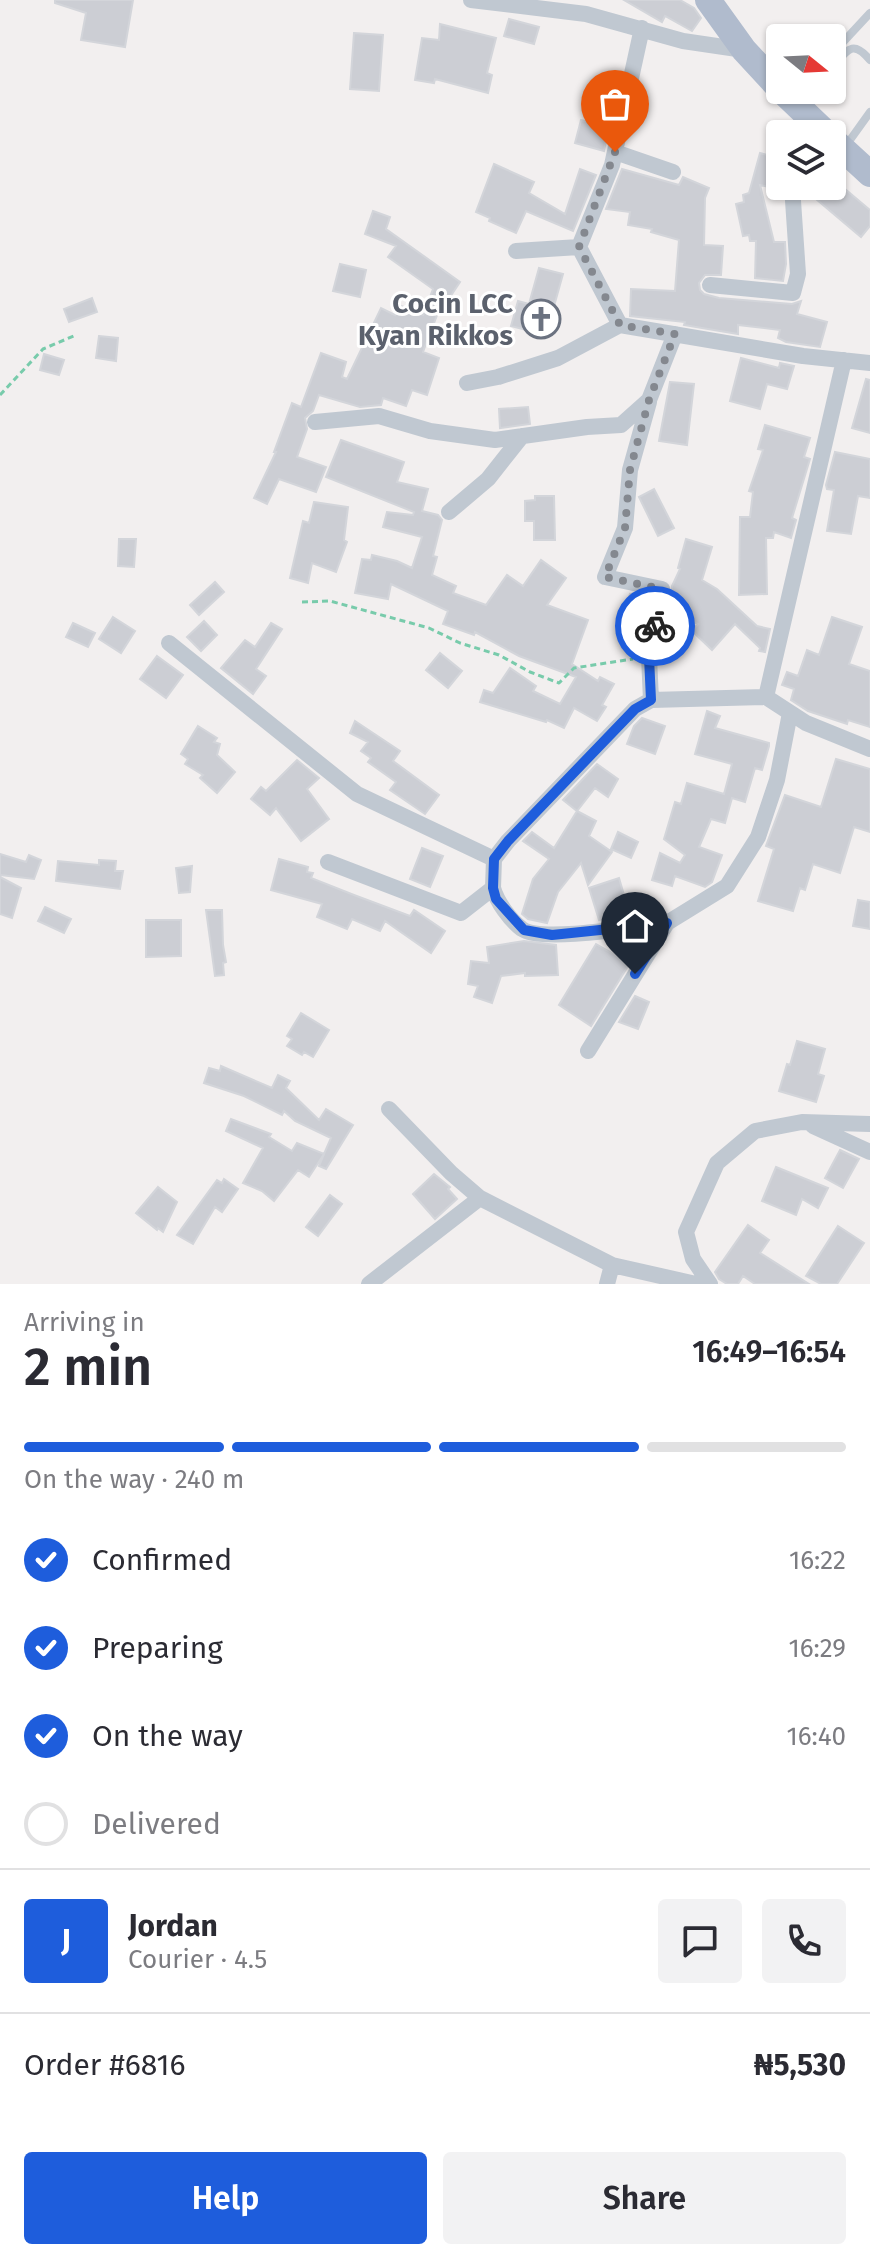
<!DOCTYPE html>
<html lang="en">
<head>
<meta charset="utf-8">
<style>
	body { margin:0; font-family:"Fira Sans",sans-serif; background:#f2f2f3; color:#2b2b33; height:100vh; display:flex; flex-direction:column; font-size:30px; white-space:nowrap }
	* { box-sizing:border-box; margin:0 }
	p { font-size:26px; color:#7c7c81 }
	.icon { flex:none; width:44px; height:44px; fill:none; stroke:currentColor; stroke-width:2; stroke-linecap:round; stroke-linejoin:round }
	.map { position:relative; height:1284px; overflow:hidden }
	.drawer { display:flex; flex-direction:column; background:#fff; flex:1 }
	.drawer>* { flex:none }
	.needle { width:52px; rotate:108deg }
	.fabs { position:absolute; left:766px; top:24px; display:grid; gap:16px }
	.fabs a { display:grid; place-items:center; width:80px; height:80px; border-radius:8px; background:#fff; box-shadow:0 2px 6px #0004; font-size:40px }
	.pin { position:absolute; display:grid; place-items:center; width:68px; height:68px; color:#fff; margin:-82px -34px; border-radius:50% 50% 50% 0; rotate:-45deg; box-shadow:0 0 8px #0007 }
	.pin .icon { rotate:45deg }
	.courier { position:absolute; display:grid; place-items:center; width:80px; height:80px; margin:-40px; border:6px solid #1e5ddc; border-radius:50%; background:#fff; color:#222; box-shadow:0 2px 10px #0007 }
	.summary em { font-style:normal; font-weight:600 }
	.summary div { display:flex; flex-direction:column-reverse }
	.summary { display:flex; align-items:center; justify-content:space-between; height:136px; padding:0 24px }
	h1 { font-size:52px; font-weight:600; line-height:60px }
	.bar { display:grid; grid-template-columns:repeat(4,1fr); gap:12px 8px; align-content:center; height:96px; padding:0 24px }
	.bar i { height:10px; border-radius:6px; background:#e1e1e2 }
	.bar .current { background:#1e5ddc }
	.bar p { grid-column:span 4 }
	.line { display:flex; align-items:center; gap:20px; padding:0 24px; border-top:2px solid #e1e1e2 }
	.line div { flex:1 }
	.round { display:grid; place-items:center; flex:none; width:84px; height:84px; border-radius:8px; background:#f2f2f3 }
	ol { padding:0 24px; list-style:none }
	li { display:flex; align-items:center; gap:24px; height:88px }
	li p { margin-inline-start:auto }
	li .icon { padding:8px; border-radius:50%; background:#1e5ddc; color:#fff; stroke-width:4 }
	li:last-child { color:#7c7c81 }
	li i { width:44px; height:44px; border:4px solid #e1e1e2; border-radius:50% }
	.primary-button { display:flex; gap:16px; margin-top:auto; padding:16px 24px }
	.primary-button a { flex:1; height:92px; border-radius:8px; background:#1e5ddc; color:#fff; font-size:32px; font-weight:600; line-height:92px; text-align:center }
	.primary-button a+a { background:#f2f2f3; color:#2b2b33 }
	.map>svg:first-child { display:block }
	.building { fill:#ccced4; stroke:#d3d5da; stroke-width:2 }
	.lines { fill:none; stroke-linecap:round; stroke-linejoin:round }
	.path { stroke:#78cbab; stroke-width:3; stroke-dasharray:6 4; stroke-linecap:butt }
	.lane { stroke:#c0c8d1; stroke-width:8 }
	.street { stroke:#c0c8d1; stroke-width:16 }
	.primary { stroke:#b0bbcd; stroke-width:26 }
	.done { stroke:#84888f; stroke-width:8; stroke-dasharray:0 14.4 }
	.route { stroke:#1e5ddc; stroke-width:10 }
	.labels { text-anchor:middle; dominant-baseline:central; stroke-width:6; stroke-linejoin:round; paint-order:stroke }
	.worship-label { font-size:28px; font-weight:bold; fill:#5b616d; stroke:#fff; text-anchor:end }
</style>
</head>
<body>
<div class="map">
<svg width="870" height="1284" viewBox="0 0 870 1284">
	<rect width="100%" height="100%" fill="#f2efef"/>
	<!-- building -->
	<path class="building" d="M55,0H133L125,47L81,40L86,13L55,3Z
		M624,0H680L694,8L701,18L692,31L665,16L662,22Z
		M509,19L539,27L534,44L504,36Z
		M440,24L496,38L487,73L492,75L488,93L435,79L434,83L415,80L422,38L439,40Z
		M354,33L383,35L379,91L350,89Z
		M581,120L609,127L604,151L575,143Z
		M760,153L778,158L770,187L760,185L774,242H785L786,264L783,281L755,278L756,241H750L749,235L743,236L736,204L744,202L743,195L749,193Z
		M494,164L534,182L529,193L565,214L580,169L596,175L573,231L526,211L516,233L489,221L490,218L476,212Z
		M622,169L679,185L683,177L709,188L705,198L704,245L723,246L721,275H705L699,283L700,290L704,294L719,298L792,304L801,301L797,314L827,322L820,347L786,342L778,338L780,330L738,325V334L684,325L685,322L630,316L631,289L675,291L679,240L651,232L652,229L628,225L630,212L606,209Z
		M832,178L870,210V226L861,237L803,188L832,186Z
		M373,211L390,217L386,229L460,282L448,300L444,297L423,352L439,358L427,395L412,390L406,406L383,398L381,405L360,407L319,395L313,411L305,418L307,429L297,457L326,467L316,492L279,479L267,504L254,498L276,452H274L292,403L301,407L321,353L346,362L342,377L347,379L381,308L395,315L399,305L423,315L433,289L388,257L396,246L365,234Z
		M340,264L366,270L360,297L333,291Z
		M539,268L563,274L546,335L511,326L518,301L529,304Z
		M92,298L97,312L69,322L64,309Z
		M99,336L118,338L116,361L96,358Z
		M44,354L64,360L59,375L40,370Z
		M741,358L779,368L780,363L794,366L787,389L767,384L760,409L730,401Z
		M866,379L870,380V433L852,428Z
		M670,382L694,384L687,445L659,441Z
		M528,407L530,424L500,428L499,409Z
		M765,425L810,438L804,457L810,459L792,518L796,520L791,538L774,532L773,538H766L767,594L739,595L740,517H750L753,492L749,491L763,450L758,449Z
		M341,440L404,462L397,482L428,489L422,511L438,515L442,520L433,556L437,557L432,575L456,586L453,593L486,605L507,575L523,586L541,560L566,578L547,605L588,620L572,664L598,681L600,677L614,684L602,705L606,707L597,721L574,708L564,728L547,720L546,722L480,702L484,690L493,693L510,668L536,686L533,691L560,704L576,677L519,656L475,632L474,635L443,624L448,611L391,584L388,599L355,593L362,559L371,560L372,555L397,561L412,568L422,537L383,527L387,512L413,515L414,512L326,477Z
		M835,452L870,459V498L858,496L851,534L827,531L834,490L827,489L826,485Z
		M654,489L674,528L658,536L639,497Z
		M535,496H554L555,540H534V521H525V501L535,500Z
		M314,502L348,507L344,540L347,542L336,572L312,563L308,583L290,578L303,521L309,523Z
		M119,539H136L134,567L118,566Z
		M686,539L712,547L702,580L717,589L757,626L770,629L765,652L759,651L760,648L735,624L712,650L692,631L698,624L669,610L672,586L680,569L678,568Z
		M215,582L224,592L199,615L190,605Z
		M630,594L649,601L643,628L621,620Z
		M113,617L135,631L121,653L99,639Z
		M832,617L862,627L849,664L870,671V727L848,720L847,724L808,711L791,700L794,689L782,685L787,672L798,676L807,650L819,655Z
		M204,621L217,635L201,651L187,637Z
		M73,623L95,633L88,647L66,637Z
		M271,623L282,629L256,669L266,676L253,694L221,668L245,640L255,647Z
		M440,653L462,671L448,688L426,670Z
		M157,656L183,675L166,698L140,679Z
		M707,711L720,716L715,728L769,743V746L762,770L755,768L745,802L732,798L725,823L711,819L699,847L722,855L712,882L705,887L675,876L672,886L652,880L660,853L680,863L685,855L664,839L675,802L681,804L687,783L724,794L732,764L695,754Z
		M642,718L665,726L655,754L627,744L634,726Z
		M355,721L400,751L393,761L439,795L425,814L390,790L396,782L368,762L371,758L361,751L368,742L350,733Z
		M198,726L217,738L214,742L220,744L217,755L235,772L217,793L200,778L203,775L185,764L188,759L181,754Z
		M836,759L870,769V832L854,827L840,873L813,864L805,890L800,888L793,911L758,901L774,849L766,846L785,795L821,807Z
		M297,760L319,778L307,789L329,819L301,841L276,808L270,815L251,799L261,787L266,791Z
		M597,764L618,779L608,797L595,788L577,811L563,800Z
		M577,811L596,821L589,836L612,852L588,885L581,863L558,892L547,923L528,919L522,914L533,879L549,859L523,841L532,832L554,848Z
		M618,832L638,842L631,858L611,849Z
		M422,848L443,856L430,887L410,879Z
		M0,854L26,862L29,855L41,860L34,879L0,875Z
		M279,859L308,867L307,872L313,873L311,878L354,895L410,916L414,910L445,931L431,953L385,921L380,931L352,919L347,929L317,917L322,904L271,890Z
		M99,860L116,861L115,871H123L120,889L56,881L58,861L99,865Z
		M192,866L190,892L179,893L176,868Z
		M0,877L21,888L12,918L0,914Z
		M619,878L629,912L599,920L589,888Z
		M858,900L870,902V929L853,926Z
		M45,907L71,919L64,933L38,921Z
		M206,910H222L223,945L226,962L223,963L224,975L215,976Z
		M146,920H181V956L146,957Z
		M635,938L641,940V945L591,1026L559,1005L596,944L619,957L625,940Z
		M524,941L556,945L558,975L525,976V973L501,976L492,1003L474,997L478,986L468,984L471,961L489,963L487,947Z
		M635,996L649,1002L638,1029L619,1022Z
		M301,1013L329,1030L313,1057L304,1052L302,1055L287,1046L292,1039L287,1036Z
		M797,1041L825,1049L818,1074L824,1076L816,1102L779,1091L787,1064L790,1065Z
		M221,1066L272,1088L278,1075L290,1081L286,1088L319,1120L326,1109L353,1125L326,1169L319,1166L324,1154L309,1177L298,1170L274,1201L262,1191L243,1183L263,1148L226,1131L231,1119L271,1134L269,1137L292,1151L297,1143L324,1154L331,1138L295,1121L284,1111L282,1115L244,1096L204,1083L209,1068L220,1071Z
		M840,1150L859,1159L843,1188L825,1178Z
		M776,1167L828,1188L818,1208L802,1199L796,1215L762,1201Z
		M434,1174L450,1187L448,1189L457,1199L435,1219L413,1194Z
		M224,1179L238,1189L222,1212L215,1207L193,1244L177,1235L217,1180L222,1183Z
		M158,1187L177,1202L163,1232L158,1228L157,1230L136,1213Z
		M330,1195L342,1204L318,1236L306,1227Z
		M748,1225L769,1240L760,1253L809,1284H755L743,1276L738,1284H727L719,1279L715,1272Z
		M838,1226L864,1243L837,1284H821L806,1276Z"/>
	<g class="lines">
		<!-- path -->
		<path class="path" d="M0,395L43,349L76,335
			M302,602L330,601L429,628L460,643L499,655L530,672L559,683L574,668L633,659"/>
		<!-- lane -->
		<path class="lane" d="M832,54L870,13
			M832,68C847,51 852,38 870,60
			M800,104L813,90
			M845,147L870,112"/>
		<!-- street -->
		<path class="street" d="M471,0L586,14L683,41L744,50
			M793,134L809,115
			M615,152L673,172
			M579,247L620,325
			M516,251L579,247L612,165L642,28
			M710,285L793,293L798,274L792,186
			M467,383L498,377L558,358L620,325L803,356L870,363
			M649,402L630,470L625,528L605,577L662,589L649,657L651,700
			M315,422L379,416L430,431L495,440L587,427L621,425L649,400L675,334
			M449,512L488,479L522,436
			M169,643L357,794L494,859
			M766,697L844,360
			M328,862L461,913L493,888L494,859L508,841L635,709L651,700L766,697L806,723L870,749
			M493,888C497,902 510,920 522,929C542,943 639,926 667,923
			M588,1051L667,923L727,886L758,837L777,780L790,713
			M389,1109L451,1173L480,1198L612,1265
			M813,1126L870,1152
			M369,1284L480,1198
			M607,1284L612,1265L696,1284
			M710,1284L693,1259L686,1232L717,1163L755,1131L802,1122L870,1124"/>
		<!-- primary -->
		<path class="primary" d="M708,0L744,50L780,89
			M781,90L827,134
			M832,139L870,174"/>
	</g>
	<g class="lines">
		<!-- done -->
		<path class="done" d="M615,152L579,247L620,325L675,334L649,400L630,470L625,528L605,577L662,589L655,626"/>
		<!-- route -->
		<path class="route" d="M635,974L667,923L552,935L524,930L496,899L493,888L494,859L508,841L635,709L651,700L649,657L655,626"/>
	</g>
	<!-- icons -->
	<defs>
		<g id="church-ring" transform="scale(2)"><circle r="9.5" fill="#fff" stroke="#6b7280" stroke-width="1.5"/><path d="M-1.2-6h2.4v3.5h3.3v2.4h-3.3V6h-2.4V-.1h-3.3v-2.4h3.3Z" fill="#6b7280"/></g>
	</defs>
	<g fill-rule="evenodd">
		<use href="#church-ring" x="541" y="319"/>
	</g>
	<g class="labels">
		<!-- worship labels -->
		<g class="worship-label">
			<text x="513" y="303">Cocin LCC<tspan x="513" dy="32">Kyan Rikkos</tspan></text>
		</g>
	</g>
</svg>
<div class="fabs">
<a><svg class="needle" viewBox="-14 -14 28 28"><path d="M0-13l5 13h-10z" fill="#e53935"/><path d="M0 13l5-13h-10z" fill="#7c7c81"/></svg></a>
<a><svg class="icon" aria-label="layers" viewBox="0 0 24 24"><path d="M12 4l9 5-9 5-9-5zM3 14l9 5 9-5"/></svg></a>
</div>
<div class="pin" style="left:615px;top:152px;background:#ea580c"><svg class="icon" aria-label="bag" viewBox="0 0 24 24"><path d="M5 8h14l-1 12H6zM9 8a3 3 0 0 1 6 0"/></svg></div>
<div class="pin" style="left:635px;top:974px;background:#1f2937"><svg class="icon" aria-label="home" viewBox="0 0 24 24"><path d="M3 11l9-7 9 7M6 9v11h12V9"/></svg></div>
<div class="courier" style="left:655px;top:626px"><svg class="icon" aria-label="bike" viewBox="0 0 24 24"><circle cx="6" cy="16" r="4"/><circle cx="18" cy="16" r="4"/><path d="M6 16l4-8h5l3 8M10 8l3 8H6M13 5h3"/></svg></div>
</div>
<section class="drawer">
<div class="summary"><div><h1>2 min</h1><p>Arriving in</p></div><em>16:49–16:54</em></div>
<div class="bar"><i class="current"></i><i class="current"></i><i class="current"></i><i></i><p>On the way · 240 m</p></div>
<ol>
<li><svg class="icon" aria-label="check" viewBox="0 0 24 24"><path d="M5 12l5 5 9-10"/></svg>Confirmed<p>16:22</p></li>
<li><svg class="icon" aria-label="check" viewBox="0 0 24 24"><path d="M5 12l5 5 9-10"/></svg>Preparing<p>16:29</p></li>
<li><svg class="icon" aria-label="check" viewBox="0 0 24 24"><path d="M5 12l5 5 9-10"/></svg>On the way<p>16:40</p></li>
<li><i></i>Delivered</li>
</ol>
<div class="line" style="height:144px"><b class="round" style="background:#1e5ddc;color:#fff">J</b><div><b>Jordan</b><p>Courier · 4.5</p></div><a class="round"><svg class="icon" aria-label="chat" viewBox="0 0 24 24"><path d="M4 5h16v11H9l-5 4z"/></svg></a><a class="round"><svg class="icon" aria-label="phone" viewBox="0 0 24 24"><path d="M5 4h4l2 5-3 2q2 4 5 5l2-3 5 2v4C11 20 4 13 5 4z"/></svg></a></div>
<div class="line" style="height:104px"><div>Order #6816</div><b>₦5,530</b></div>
<div class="primary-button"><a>Help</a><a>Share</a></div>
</section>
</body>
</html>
